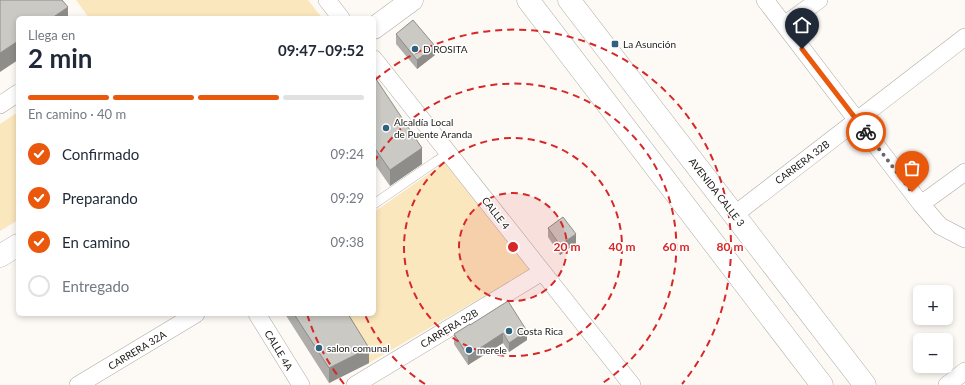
<!DOCTYPE html>
<html lang="es">
<head>
<meta charset="utf-8">
<style>
	body { margin:0; font-family:Lato,sans-serif; background:#f2f2f3; color:#1f2937; height:100vh; display:flex; flex-direction:column; font-size:15px; white-space:nowrap }
	* { box-sizing:border-box; margin:0 }
	p { font-size:13px; color:#747a83 }
	.icon { flex:none; width:22px; height:22px; fill:none; stroke:currentColor; stroke-width:2; stroke-linecap:round; stroke-linejoin:round }
	.map { position:relative; flex:1; overflow:hidden }
	.drawer { position:absolute; left:16px; top:16px; width:360px; height:300px; display:flex; flex-direction:column; background:#fff; border-radius:6px; box-shadow:0 2px 6px #0003 }
	.drawer>* { flex:none }
	.buttons { position:absolute; left:913px; top:285px; display:grid; gap:8px }
	.buttons a { display:grid; place-items:center; width:40px; height:40px; border-radius:6px; background:#fff; box-shadow:0 2px 6px #0003; font-size:20px }
	.pin { position:absolute; display:grid; place-items:center; width:34px; height:34px; color:#fff; margin:-41px -17px; border-radius:50% 50% 50% 0; rotate:-45deg; box-shadow:0 0 4px #0007 }
	.pin .icon { rotate:45deg }
	.courier { position:absolute; display:grid; place-items:center; width:40px; height:40px; margin:-20px; border:3px solid #ea580c; border-radius:50%; background:#fff; color:#222; box-shadow:0 1px 5px #0007 }
	.overview em { font-style:normal; font-weight:700 }
	.overview div { display:flex; flex-direction:column-reverse }
	.overview { display:flex; align-items:center; justify-content:space-between; height:68px; padding:0 12px }
	h1 { font-size:26px; font-weight:700; line-height:30px }
	.bar { display:grid; grid-template-columns:repeat(4,1fr); gap:6px 4px; align-content:center; height:48px; padding:0 12px }
	.bar i { height:5px; border-radius:3px; background:#e0e1e3 }
	.bar .active { background:#ea580c }
	.bar p { grid-column:span 4 }
	ol { padding:0 12px; list-style:none }
	li { display:flex; align-items:center; gap:12px; height:44px }
	li p { margin-inline-start:auto }
	li .icon { padding:4px; border-radius:50%; background:#ea580c; color:#fff; stroke-width:4 }
	li:last-child { color:#747a83 }
	li i { width:22px; height:22px; border:2px solid #e0e1e3; border-radius:50% }
	.map>svg:first-child { display:block }
	.green { fill:#fbe7be }
	.lines { fill:none; stroke-linecap:round; stroke-linejoin:round }
	.lane-casing { stroke:#afaca7; stroke-width:10 }
	.street-casing { stroke:#afaca7; stroke-width:18 }
	.secondary-casing { stroke:#afaca7; stroke-width:23 }
	.lane { stroke:#fff; stroke-width:9 }
	.street { stroke:#fff; stroke-width:17 }
	.secondary { stroke:#fff; stroke-width:22 }
	.wall { fill:#afada9 }
	.shaded-wall { fill:#8e8d89 }
	.building { fill:#cbc9c4; stroke:#8e8d89 }
	.done { stroke:#6a6865; stroke-width:4; stroke-dasharray:0 7.2 }
	.route { stroke:#ea580c; stroke-width:5 }
	.ring { fill:none; stroke:#d62828; stroke-width:2; stroke-dasharray:7 5 }
	.poi-dot { fill:#2f627f; stroke:#fff; stroke-width:1.5 }
	.labels { text-anchor:middle; dominant-baseline:central; stroke-width:3; stroke-linejoin:round; paint-order:stroke }
	.poi-label { font-size:10px; fill:#1b1a18; stroke:#fff; text-anchor:start }
	.street-label { font-size:10px; fill:#1b1a18; stroke:#fff }
	.centre { fill:#d62828; stroke:#fff; stroke-width:2 }
	.ring-label { font-size:12px; text-anchor:middle; font-weight:bold; fill:#d62828; stroke:#fff; stroke-width:3; stroke-linejoin:round; paint-order:stroke }
</style>
</head>
<body>
<div class="map">
<svg width="965" height="385" viewBox="0 0 965 385">
	<rect width="100%" height="100%" fill="#fdfaf5"/>
	<!-- green -->
	<path class="green" d="M76,0H308L322,18H89Z
		M18,112V220L0,231V124Z
		M447,161L534,267L369,363L338,314H374V212Z"/>
	<g class="lines">
		<!-- lane casing -->
		<g class="lane-casing">
			<path id="lane" d="M374,204L435,162L449,153"/>
		</g>
		<!-- street casing -->
		<g class="street-casing">
			<path id="street" d="M327,0L341,18
				M765,0L921,204L940,226L965,239
				M784,25L819,0
				M374,59L632,385
				M0,105L18,93
				M921,204L965,172
				M734,215L965,37
				M257,314L301,385
				M78,385L196,314
				M355,385L542,272
				M947,385L965,371"/>
		</g>
		<!-- secondary casing -->
		<g class="secondary-casing">
			<path id="secondary" d="M528,0L822,385
				M569,0L865,385
				M374,28L412,0
				M0,256L18,245"/>
		</g>
		<!-- lane -->
		<use href="#lane" class="lane"/>
		<!-- street -->
		<use href="#street" class="street"/>
		<!-- secondary -->
		<use href="#secondary" class="secondary"/>
	</g>
	<!-- wall -->
	<path class="wall" d="M396,34L435,55L417,69L396,44Z
		M374,76L422,164L390,186L374,163Z
		M548,228L576,243L560,255L548,237Z
		M285,314H348L369,363L329,383Z
		M470,325L527,340L509,352L503,343L468,365L454,344V334Z"/>
	<!-- shaded-wall -->
	<path class="shaded-wall" d="M68,7V18H52Z
		M18,41V60L0,72V53Z
		M435,46V55L417,69V60Z
		M422,148V164L390,186V170Z
		M576,234V243L560,255V245Z
		M527,331V340L509,352V343Z
		M503,333V343L468,365V356Z
		M369,348V363L329,383V368Z"/>
	<!-- building -->
	<path class="building" d="M0,0H62L68,7L52,18H18V41L0,53Z
		M413,20L435,46L417,60L396,34Z
		M374,76L422,148L390,170L374,147Z
		M563,217L576,234L560,245L548,228Z
		M508,301L527,331L509,343L503,333L468,356L454,334L470,324V325Z
		M294,314H348L369,348L329,368Z"/>
	<g class="lines">
		<!-- done -->
		<path class="done" d="M866,132L912,192"/>
		<!-- route -->
		<path class="route" d="M802,49L866,132"/>
	</g>
	<!-- distance rings -->
	<circle cx="513" cy="247" r="54" fill="#d62828" fill-opacity=".12"/>
	<g class="ring">
		<circle cx="513" cy="247" r="54"/>
		<circle cx="513" cy="247" r="109"/>
		<path d="M425 384A163 163 0 0 1 365 315M374 162A163 163 0 1 1 601 384"/>
		<path d="M344 384A217 217 0 0 1 307 314M375 80A217 217 0 0 1 682 384"/>
	</g>
	<!-- markers -->
	<g class="poi-dot">
		<rect x="611" y="40" width="8" height="8" rx="2"/>
		<circle cx="415" cy="49" r="4"/>
		<circle cx="386" cy="128" r="4"/>
		<circle cx="509" cy="331" r="4"/>
		<circle cx="319" cy="348" r="4"/>
		<circle cx="469" cy="350" r="4"/>
	</g>
	<g class="labels">
		<!-- poi labels -->
		<g class="poi-label">
			<text x="623" y="44">La Asunción</text>
			<text x="423" y="49">D ROSITA</text>
			<text x="394" y="122">Alcaldía Local<tspan x="394" dy="12">de Puente Aranda</tspan></text>
			<text x="517" y="331">Costa Rica</text>
			<text x="327" y="348">salon comunal</text>
			<text x="477" y="350">merele</text>
		</g>
		<!-- street labels -->
		<g class="street-label">
			<text transform="translate(802 162) rotate(-37)">CARRERA 32B</text>
			<text transform="translate(717 192) rotate(52)">AVENIDA CALLE 3</text>
			<text transform="translate(496 213) rotate(52)">CALLE 4</text>
			<text transform="translate(449 328) rotate(-31)">CARRERA 32B</text>
			<text transform="translate(137 350) rotate(-31)">CARRERA 32A</text>
			<text transform="translate(279 350) rotate(59)">CALLE 4A</text>
		</g>
	</g>
	<circle cx="513" cy="247" r="6" class="centre"/>
	<g class="ring-label">
		<text x="567" y="251">20 m</text>
		<text x="622" y="251">40 m</text>
		<text x="676" y="251">60 m</text>
		<text x="730" y="251">80 m</text>
	</g>
</svg>
<div class="buttons">
<a>+</a>
<a>−</a>
</div>
<div class="pin" style="left:912px;top:192px;background:#ea580c"><svg class="icon" aria-label="bag" viewBox="0 0 24 24"><path d="M5 8h14l-1 12H6zM9 8a3 3 0 0 1 6 0"/></svg></div>
<div class="pin" style="left:802px;top:49px;background:#1f2937"><svg class="icon" aria-label="home" viewBox="0 0 24 24"><path d="M3 11l9-7 9 7M6 9v11h12V9"/></svg></div>
<div class="courier" style="left:866px;top:132px"><svg class="icon" aria-label="bike" viewBox="0 0 24 24"><circle cx="6" cy="16" r="4"/><circle cx="18" cy="16" r="4"/><path d="M6 16l4-8h5l3 8M10 8l3 8H6M13 5h3"/></svg></div>
<section class="drawer">
<div class="overview"><div><h1>2 min</h1><p>Llega en</p></div><em>09:47–09:52</em></div>
<div class="bar"><i class="active"></i><i class="active"></i><i class="active"></i><i></i><p>En camino · 40 m</p></div>
<ol>
<li><svg class="icon" aria-label="check" viewBox="0 0 24 24"><path d="M5 12l5 5 9-10"/></svg>Confirmado<p>09:24</p></li>
<li><svg class="icon" aria-label="check" viewBox="0 0 24 24"><path d="M5 12l5 5 9-10"/></svg>Preparando<p>09:29</p></li>
<li><svg class="icon" aria-label="check" viewBox="0 0 24 24"><path d="M5 12l5 5 9-10"/></svg>En camino<p>09:38</p></li>
<li><i></i>Entregado</li>
</ol>
</section>
</div>
</body>
</html>
